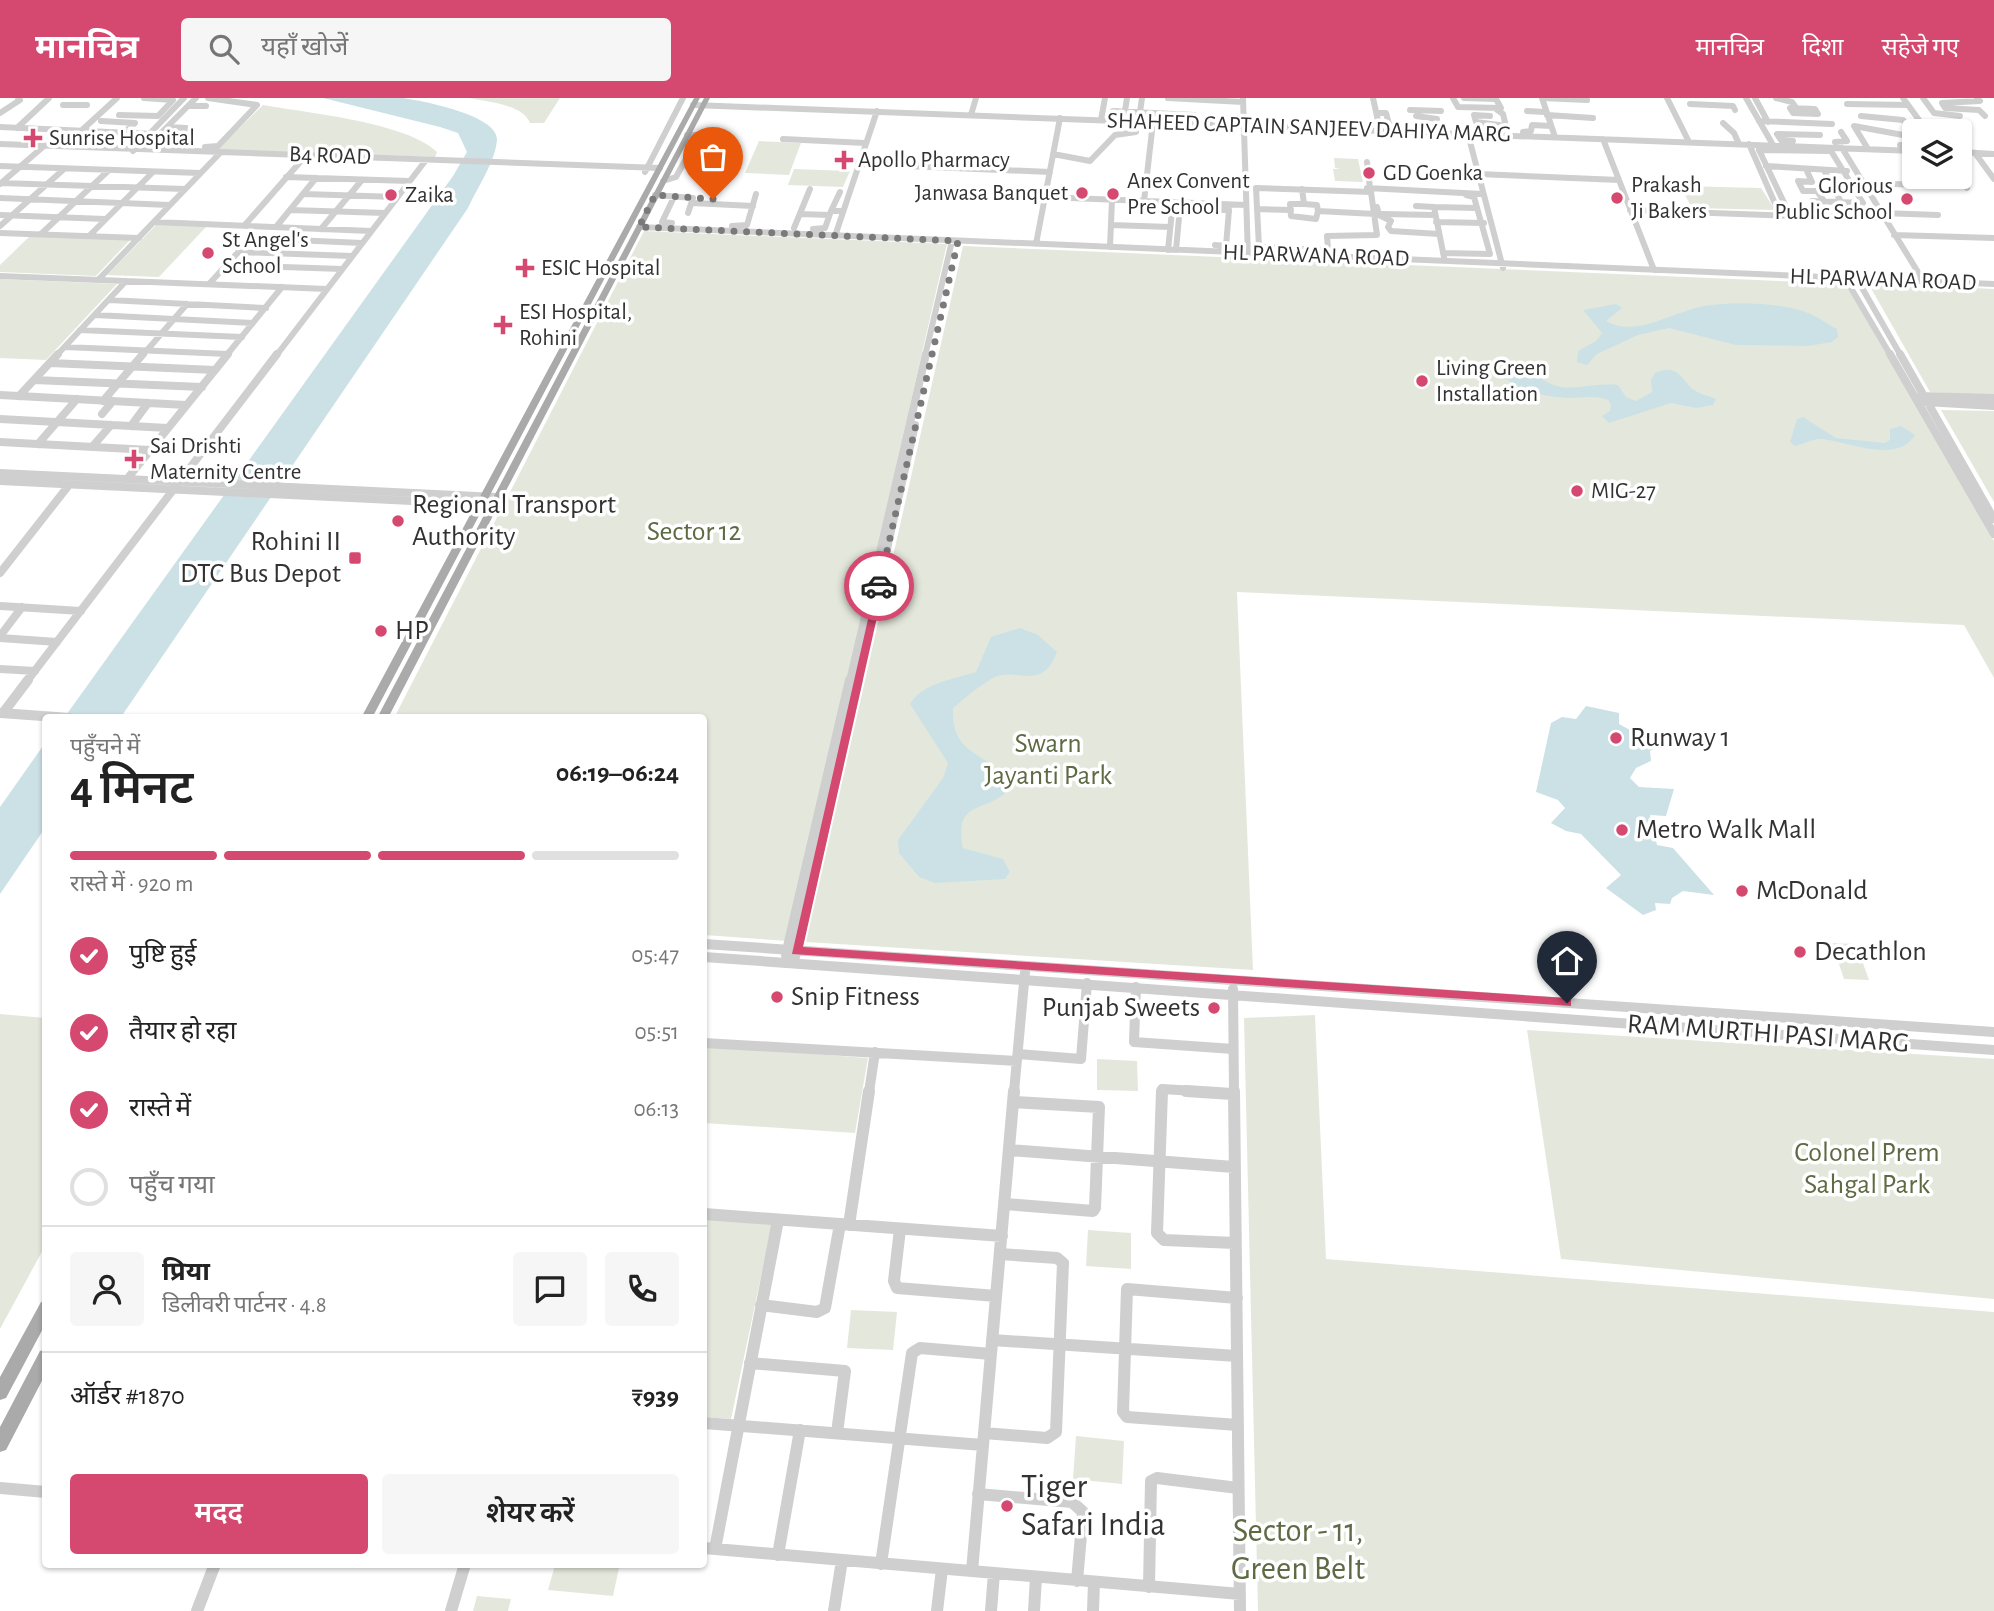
<!DOCTYPE html>
<html lang="hi">
<head>
<meta charset="utf-8">
<style>
	body { margin:0; font-family:"Alegreya Sans","Noto Sans Devanagari",sans-serif; background:#f6f6f6; color:#222; height:100vh; display:flex; flex-direction:column; font-size:26px; white-space:nowrap }
	* { box-sizing:border-box; margin:0 }
	p { font-size:23px; color:#767676 }
	.icon { flex:none; width:38px; height:38px; fill:none; stroke:currentColor; stroke-width:2; stroke-linecap:round; stroke-linejoin:round }
	.map { position:relative; flex:1; overflow:hidden }
	.details { position:absolute; left:42px; top:616px; width:665px; height:854px; display:flex; flex-direction:column; background:#fff; border-radius:7px; box-shadow:0 2px 5px #0004 }
	.details>* { flex:none }
	.tools { position:absolute; left:1902px; top:21px; display:grid; gap:14px }
	.tools a { display:grid; place-items:center; width:70px; height:70px; border-radius:7px; background:#fff; box-shadow:0 2px 5px #0004; font-size:35px }
	.pin { position:absolute; display:grid; place-items:center; width:60px; height:60px; color:#fff; margin:-72px -30px; border-radius:50% 50% 50% 0; rotate:-45deg; box-shadow:0 0 7px #0007 }
	.pin .icon { rotate:45deg }
	.courier { position:absolute; display:grid; place-items:center; width:70px; height:70px; margin:-35px; border:5px solid #d5486f; border-radius:50%; background:#fff; color:#222; box-shadow:0 2px 9px #0007 }
	.head em { font-style:normal; font-weight:600 }
	.head div { display:flex; flex-direction:column-reverse }
	.head { display:flex; align-items:center; justify-content:space-between; height:119px; padding:0 28px }
	h1 { font-size:46px; font-weight:600; line-height:52px }
	.bar { display:grid; grid-template-columns:repeat(4,1fr); gap:10px 7px; align-content:center; height:84px; padding:0 28px }
	.bar i { height:9px; border-radius:5px; background:#e0e0e0 }
	.bar .selected { background:#d5486f }
	.bar p { grid-column:span 4 }
	.line { display:flex; align-items:center; gap:18px; padding:0 28px; border-top:2px solid #e0e0e0 }
	.line div { flex:1 }
	.round { display:grid; place-items:center; flex:none; width:74px; height:74px; border-radius:7px; background:#f6f6f6 }
	ol { padding:0 28px; list-style:none }
	li { display:flex; align-items:center; gap:21px; height:77px }
	li p { margin-inline-start:auto }
	li .icon { padding:7px; border-radius:50%; background:#d5486f; color:#fff; stroke-width:4 }
	li:last-child { color:#767676 }
	li i { width:38px; height:38px; border:4px solid #e0e0e0; border-radius:50% }
	.primary-button { display:flex; gap:14px; margin-top:auto; padding:14px 28px }
	.primary-button a { flex:1; height:80px; border-radius:7px; background:#d5486f; color:#fff; font-size:28px; font-weight:600; line-height:80px; text-align:center }
	.primary-button a+a { background:#f6f6f6; color:#222 }
	header { display:flex; align-items:center; gap:42px; box-sizing:border-box; height:98px; padding:0 35px; background:#d5486f; color:#fff }
	header strong { font-size:33px }
	nav { display:flex; gap:38px; margin-inline-start:auto; font-size:24px }
	.search { width:490px; height:63px; background:#f6f6f6; display:flex; align-items:center; gap:18px; box-sizing:border-box; padding:0 24px; border-radius:7px; color:#767676; font-size:26px }
	.map>svg:first-child { display:block }
	.green { fill:#e4e8dc }
	.water { fill:#cbe1e6 }
	.lines { fill:none; stroke-linecap:round; stroke-linejoin:round }
	.minor-far3 { stroke:#cfcfcf; stroke-width:6 }
	.minor-far2 { stroke:#cfcfcf; stroke-width:8 }
	.minor-far1 { stroke:#cfcfcf; stroke-width:10 }
	.minor { stroke:#cfcfcf; stroke-width:12 }
	.major { fill:#aaa; fill-rule:evenodd }
	.route { fill:#d5486f }
	.done { stroke:#7a7a7a; stroke-width:7; stroke-dasharray:0 12.6 }
	.poi-dot { fill:#d5486f; stroke:#fff; stroke-width:2.5 }
	.labels { text-anchor:middle; dominant-baseline:central; stroke-width:7; stroke-linejoin:round; paint-order:stroke }
	.far-street-label { font-size:23px; fill:#323232; stroke:#fff }
	.far-poi-label { font-size:23px; fill:#323232; stroke:#fff; text-anchor:start }
	.poi-label { font-size:28px; fill:#323232; stroke:#fff; text-anchor:start }
	.park-label { font-size:28px; fill:#5d6a43; stroke:#fff }
	.street-label { font-size:28px; fill:#323232; stroke:#fff }
	.near-poi-label { font-size:33px; fill:#323232; stroke:#fff; text-anchor:start }
	.near-park-label { font-size:33px; fill:#5d6a43; stroke:#fff }
</style>
</head>
<body>
<header>
<strong>मानचित्र</strong>
<div class="search"><svg class="icon" aria-label="search" viewBox="0 0 24 24"><circle cx="10" cy="10" r="6"/><path d="M15 15l6 6"/></svg>यहाँ खोजें</div>
<nav><a>मानचित्र</a><a>दिशा</a><a>सहेजे गए</a></nav>
</header>
<div class="map">
<svg width="1994" height="1513" viewBox="0 0 1994 1513">
	<rect width="100%" height="100%" fill="#fff"/>
	<!-- green -->
	<path class="green" d="M469,0H560L544,25H530C523,6 487,4 469,0Z
		M263,7C307,15 406,24 437,54L435,59L217,52Z
		M759,43L801,45L789,77L745,75Z
		M1334,60L1358,61L1363,84L1335,83L1333,71H1341L1335,70Z
		M794,71L850,73L843,89L788,87Z
		M1680,88L1761,90L1775,112L1692,110Z
		M157,126L207,128L159,179L107,177Z
		M644,133L947,146L787,843L704,837V620H394Z
		M30,138L130,142L96,178L0,174V167Z
		M963,148L1851,186L1994,443V580L1964,527L1237,494L1253,872L806,844Z
		M0,181L117,186L46,262L0,260Z
		M1868,185L1994,191V298L1930,294Z
		M1941,312L1994,313V404Z
		M1832,845L1856,846L1869,882L1844,881Z
		M0,916L45,920V1148L0,1231Z
		M1315,917L1326,1161L1994,1214V1513H1258L1244,920Z
		M1527,932L1994,961V1201L1561,1161Z
		M704,948L868,960L855,1035L704,1025Z
		M1097,961L1137,963L1138,993L1097,992Z
		M704,1121L772,1126L731,1321L704,1319Z
		M1088,1132L1131,1135V1171L1086,1168Z
		M851,1212L897,1214L893,1252L847,1250Z
		M1076,1338L1124,1343L1122,1386L1073,1381Z
		M555,1467L619,1470L613,1498L548,1492Z
		M477,1498L511,1501L508,1513H473Z"/>
	<!-- water -->
	<path class="water" d="M323,0C349,0 378,0 403,0C423,3 497,17 497,41C496,63 477,90 468,110L121,619L64,620L453,78L467,54L458,35L440,29Z
		M1616,206L1622,210L1606,223C1633,238 1662,220 1689,212C1717,202 1775,204 1803,213C1815,217 1826,225 1837,231L1838,239L1832,244L1808,248L1736,247L1669,230L1638,237L1597,256L1587,267L1577,264L1578,253L1596,243L1602,235L1583,212Z
		M1517,267C1531,271 1542,284 1557,288C1576,293 1598,284 1618,287L1626,299L1636,303L1652,294L1651,282L1655,275C1679,264 1683,285 1694,292C1700,296 1709,298 1716,301L1713,307L1696,310L1671,305L1609,325L1602,318L1610,313L1611,306L1608,302C1595,297 1582,300 1568,300C1545,299 1522,294 1504,279L1503,274Z
		M1803,319L1836,340L1885,345L1890,342V331L1901,328L1915,337C1897,367 1847,343 1821,341C1811,341 1804,346 1795,348L1790,344L1797,321Z
		M1020,530L1038,537L1057,554C1042,595 1015,568 993,580C979,588 965,600 953,610C951,664 993,648 1008,693C982,716 954,702 963,750L1003,761L1010,774L1005,781L935,785L919,779L899,755L898,742L943,680L948,665L910,606C922,585 954,581 976,574L991,539Z
		M1586,608L1619,615V626L1630,632L1645,631L1656,642L1658,649L1650,653L1651,663L1636,670L1630,680L1639,689L1674,691L1666,718L1650,717L1657,747L1673,750L1714,797L1683,793L1672,800L1670,806L1655,805L1656,812L1643,817L1606,790L1621,777L1581,736L1566,733L1551,725L1565,710L1558,702L1536,694L1551,625L1562,619L1576,621Z
		M45,645V730L0,796V709Z"/>
	<g class="lines">
		<!-- minor-far3 -->
		<path class="minor-far3" d="M1168,0L1243,4
			M1243,0L1248,159
			M1373,0L1380,32
			M1453,0L1458,9L1501,10L1496,1L1464,0
			M1542,0L1587,2
			M1542,0L1555,39
			M1667,0L1689,44
			M1746,0L1773,47
			M1755,0L1768,24
			M1776,0L1792,4L1797,11
			M1903,0L1927,33
			M1923,0L1934,15L1960,18
			M1977,0L1980,3L1942,5L1945,10L1979,12L1985,18
			M1690,6L1733,8L1735,12
			M1847,6L1908,7
			M63,7H87
			M693,7L1914,53
			M190,8H206
			M1790,10L1815,11L1818,16L1793,15Z
			M1410,12L1441,13
			M1113,13L1194,17
			M1125,13L1127,0
			M1527,13L1545,14
			M1140,14L1142,0
			M0,15L20,2L18,0
			M1377,15H1386L1389,26L1398,30
			M119,17L158,18L173,2L144,0
			M971,17L976,0
			M1547,17L1593,20
			M1416,18L1437,21
			M1490,18L1474,17L1476,24L1506,28L1503,16L1496,11
			M1861,18L1903,22L1914,34
			M1101,22L1105,0
			M101,23L135,25L127,32
			M1759,23L1832,26
			M1723,25L1734,35L1739,46
			M0,29L152,36
			M168,29L186,30
			M17,30L49,0
			M81,33L117,0
			M1523,34L1531,33L1532,27L1551,28
			M1468,36L1503,170
			M158,39L176,40
			M783,41L865,45
			M1603,41L1654,172
			M1793,43L1781,42L1777,36L1820,37
			M1835,44L1847,43L1841,34
			M0,46L660,70
			M1749,46L1780,117
			M160,48L150,46L196,0
			M205,49L218,48L257,7L208,0
			M1842,50L1924,184
			M1868,51L1854,28L1903,37L1911,47H1900
			M1759,52L1831,53L1863,105L1812,103L1817,114L1788,113Z
			M1904,52L1914,68
			M133,53L184,0
			M1960,54L1994,56
			M1975,55L1994,81
			M1053,56L1090,63L1115,37L1136,34
			M1367,64L1370,90
			M858,66L1050,74
			M0,68L200,75
			M1766,68L1847,73
			M1806,71L1812,84L1798,83L1803,93H1817L1824,103
			M1824,72L1841,104
			M645,74L683,0
			M1478,76L1619,82
			M286,79L409,83
			M1938,79H1958
			M1959,80L1967,90
			M663,83L676,79L699,37H687
			M0,85L185,91
			M1862,85L1923,87L1926,84L1922,79
			M0,86L44,48
			M1256,90L1371,94L1377,137L1327,138L1328,151L1323,152L1259,149Z
			M1367,90L1482,96
			M1302,91L1304,106H1290L1291,118L1316,121L1318,113
			M304,96L397,99
			M655,97L693,100L688,115
			M1045,99L1246,107
			M0,100L169,107
			M1144,103L1153,24
			M692,105L753,108
			M1304,106L1317,107L1318,113L1375,116
			M1416,108L1434,109
			M1377,109L1379,117L1391,123L1388,129L1391,133L1439,136
			M1257,111L1291,112
			M290,112L385,115
			M1630,112L1794,118
			M831,113L840,94
			M1881,115L1938,117
			M800,116L829,117
			M1382,116L1434,117
			M0,117L105,121
			M1809,118L1884,120
			M154,124L371,133
			M1436,124L1484,125
			M672,125L662,124L674,99
			M1111,127L1170,129
			M0,128L64,71
			M244,128L301,63
			M732,128L747,127L756,96
			M276,129L316,80
			M639,129L1994,186
			M794,130L810,91
			M321,131L362,82
			M813,131L825,130L831,113H842
			M0,135L139,140
			M41,136L109,72
			M1894,137L1994,140
			M89,138L153,74
			M835,138L877,13
			M250,140L362,145
			M1036,146L1060,20
			M1215,147L1226,148L1229,112H1218
			M1110,149L1112,102
			M1168,152L1173,104
			M1176,152L1180,109L1189,110
			M238,154L352,158
			M1443,155L1490,156L1474,99L1466,97
			M1444,159L1434,109L1477,110
			M227,167L342,171
			M0,178L327,191
			M1845,180L1891,258
			M1857,181L1901,258
			M98,182L220,55
			M209,186L254,137
			M109,202L266,210
			M95,217L253,225
			M80,232L242,239
			M65,249L228,256
			M56,258L126,183
			M142,258L187,206
			M226,258L282,189
			M276,258L426,62
			M925,258L952,143"/>
		<!-- minor-far2 -->
		<path class="minor-far2" d="M1890,256L1994,436
			M1900,256L1994,421
			M50,265L215,272
			M34,282L202,289
			M0,297L186,307
			M19,298L58,256
			M1921,298L1994,300
			M103,303L143,256
			M1925,304L1994,308
			M102,316L113,303
			M0,321L168,330
			M131,328L148,305
			M0,344L150,352
			M38,346L77,301
			M92,349L111,327
			M0,375L497,399
			M127,381L228,256
			M0,383L493,407
			M0,475L69,387
			M0,508L81,513
			M0,538L22,509
			M0,540L57,544
			M0,571L35,573
			M27,583L277,256
			M850,583L926,256
			M857,583L915,327"/>
		<!-- minor-far1 -->
		<path class="minor-far1" d="M1,615L70,620
			M3,615L28,582
			M704,846L1994,934
			M786,857L850,582
			M704,859L1994,952
			M795,859L858,582
			M1136,889L1134,944L1233,951
			M1233,891L1234,994
			M704,945L1017,963
			M1018,956L1081,961L1087,885
			M869,994L875,954
			M1014,994L1025,874
			M1162,994V991L1211,994"/>
		<!-- minor -->
		<path class="minor" d="M1162,993L1157,1135L1164,1142L1235,1145
			M1186,993L1232,996
			M1234,993L1240,1513
			M1009,1052L1234,1069
			M1005,1106L1093,1113L1095,1110L1099,1009L1014,1004
			M704,1116L1002,1138
			M849,1127L869,993
			M900,1131L894,1183L897,1190L996,1198
			M1237,1200L1127,1191L1123,1314L1127,1319L1238,1327
			M761,1207L817,1214L825,1210L840,1126
			M992,1242L1237,1258
			M750,1265L845,1273L837,1335
			M704,1325L983,1347
			M984,1335L1047,1340L1056,1334L1063,1165L1057,1160L1000,1156
			M0,1390L46,1394
			M978,1396L1072,1404L1083,1414L1077,1483
			M704,1450L1240,1496
			M715,1451L778,1122
			M778,1457L800,1332
			M881,1466L912,1255L920,1250L991,1256
			M972,1473L1014,993
			M1149,1489L1151,1383L1157,1380L1238,1390
			M197,1513L215,1466
			M451,1513L465,1466
			M834,1513L842,1462
			M937,1513L942,1471
			M991,1513L994,1475
			M1034,1513L1036,1479
			M1093,1513L1094,1484"/>
		<!-- major -->
		<path class="major" d="M694,0H700L372,620H361Z
			M704,0H710L388,620H377Z
			M46,1202V1225L6,1300L0,1302V1279L41,1204Z
			M46,1251V1275L6,1352L0,1354V1329L40,1253Z"/>
	</g>
	<!-- route -->
	<path class="route" d="M876,486L884,488L803,849L1567,900L1571,901V908L792,856Z"/>
	<g class="lines">
		<!-- done -->
		<path class="done" d="M713,101L655,97L639,129L958,143L879,488"/>
	</g>
	<!-- markers -->
	<g class="poi-dot">
		<path d="M29.5 29.5h7v7h7v7h-7v7h-7v-7h-7v-7h7z"/>
		<path d="M840.5 51.5h7v7h7v7h-7v7h-7v-7h-7v-7h7z"/>
		<circle cx="1369" cy="75" r="7"/>
		<circle cx="1082" cy="95" r="7"/>
		<circle cx="1113" cy="96" r="7"/>
		<circle cx="391" cy="97" r="7"/>
		<circle cx="1617" cy="100" r="7"/>
		<circle cx="1907" cy="101" r="7"/>
		<circle cx="208" cy="155" r="7"/>
		<path d="M521.5 159.5h7v7h7v7h-7v7h-7v-7h-7v-7h7z"/>
		<path d="M499.5 216.5h7v7h7v7h-7v7h-7v-7h-7v-7h7z"/>
		<circle cx="1422" cy="283" r="7"/>
		<path d="M130.5 350.5h7v7h7v7h-7v7h-7v-7h-7v-7h7z"/>
		<circle cx="1577" cy="393" r="7"/>
		<circle cx="398" cy="423" r="7"/>
		<rect x="348" y="453" width="14" height="14" rx="3.5"/>
		<circle cx="381" cy="533" r="7"/>
		<circle cx="1616" cy="640" r="7"/>
		<circle cx="1622" cy="732" r="7"/>
		<circle cx="1742" cy="793" r="7"/>
		<circle cx="1800" cy="854" r="7"/>
		<circle cx="777" cy="899" r="7"/>
		<circle cx="1214" cy="910" r="7"/>
		<circle cx="1007" cy="1408" r="7"/>
	</g>
	<g class="labels">
		<!-- far-street labels -->
		<g class="far-street-label">
			<text transform="translate(1309 30) rotate(2)">SHAHEED CAPTAIN SANJEEV DAHIYA MARG</text>
			<text transform="translate(330 58) rotate(2)">B4 ROAD</text>
			<text transform="translate(1316 158) rotate(2)">HL PARWANA ROAD</text>
			<text transform="translate(1883 182) rotate(2)">HL PARWANA ROAD</text>
		</g>
		<!-- far-poi labels -->
		<g class="far-poi-label">
			<text x="49" y="40">Sunrise Hospital</text>
			<text x="858" y="62">Apollo Pharmacy</text>
			<text x="1383" y="75">GD Goenka</text>
			<text x="1127" y="83">Anex Convent<tspan x="1127" dy="26">Pre School</tspan></text>
			<text x="1631" y="87">Prakash<tspan x="1631" dy="26">Ji Bakers</tspan></text>
			<text x="1893" y="88" text-anchor="end">Glorious<tspan x="1893" dy="26">Public School</tspan></text>
			<text x="1068" y="95" text-anchor="end">Janwasa Banquet</text>
			<text x="405" y="97">Zaika</text>
			<text x="222" y="142">St Angel's<tspan x="222" dy="26">School</tspan></text>
			<text x="541" y="170">ESIC Hospital</text>
			<text x="519" y="214">ESI Hospital,<tspan x="519" dy="26">Rohini</tspan></text>
			<text x="1436" y="270">Living Green<tspan x="1436" dy="26">Installation</tspan></text>
			<text x="150" y="348">Sai Drishti<tspan x="150" dy="26">Maternity Centre</tspan></text>
			<text x="1591" y="393">MIG-27</text>
		</g>
		<!-- poi labels -->
		<g class="poi-label">
			<text x="412" y="407">Regional Transport<tspan x="412" dy="32">Authority</tspan></text>
			<text x="341" y="444" text-anchor="end">Rohini II<tspan x="341" dy="32">DTC Bus Depot</tspan></text>
			<text x="395" y="533">HP</text>
			<text x="1630" y="640">Runway 1</text>
			<text x="1636" y="732">Metro Walk Mall</text>
			<text x="1756" y="793">McDonald</text>
			<text x="1814" y="854">Decathlon</text>
			<text x="791" y="899">Snip Fitness</text>
			<text x="1200" y="910" text-anchor="end">Punjab Sweets</text>
		</g>
		<!-- park labels -->
		<g class="park-label">
			<text x="694" y="434">Sector 12</text>
			<text x="1048" y="646">Swarn<tspan x="1048" dy="32">Jayanti Park</tspan></text>
			<text x="1867" y="1055">Colonel Prem<tspan x="1867" dy="32">Sahgal Park</tspan></text>
		</g>
		<!-- street labels -->
		<g class="street-label">
			<text transform="translate(1768 936) rotate(4)">RAM MURTHI PASI MARG</text>
		</g>
		<!-- near-poi labels -->
		<g class="near-poi-label">
			<text x="1021" y="1389">Tiger<tspan x="1021" dy="38">Safari India</tspan></text>
		</g>
		<!-- near-park labels -->
		<g class="near-park-label">
			<text x="1298" y="1433">Sector - 11,<tspan x="1298" dy="38">Green Belt</tspan></text>
		</g>
	</g>
</svg>
<div class="tools">
<a><svg class="icon" aria-label="layers" viewBox="0 0 24 24"><path d="M12 4l9 5-9 5-9-5zM3 14l9 5 9-5"/></svg></a>
</div>
<div class="pin" style="left:713px;top:101px;background:#ea580c"><svg class="icon" aria-label="bag" viewBox="0 0 24 24"><path d="M5 8h14l-1 12H6zM9 8a3 3 0 0 1 6 0"/></svg></div>
<div class="pin" style="left:1567px;top:905px;background:#1f2937"><svg class="icon" aria-label="home" viewBox="0 0 24 24"><path d="M3 11l9-7 9 7M6 9v11h12V9"/></svg></div>
<div class="courier" style="left:879px;top:488px"><svg class="icon" aria-label="car" viewBox="0 0 24 24"><path d="M5 17H2v-5l4-1 3-4h7l3 4 3 1v5h-3M9 17h6M6 11h13"/><circle cx="7" cy="17" r="2"/><circle cx="17" cy="17" r="2"/></svg></div>
<section class="details">
<div class="head"><div><h1>4 मिनट</h1><p>पहुँचने में</p></div><em>06:19–06:24</em></div>
<div class="bar"><i class="selected"></i><i class="selected"></i><i class="selected"></i><i></i><p>रास्ते में · 920 m</p></div>
<ol>
<li><svg class="icon" aria-label="check" viewBox="0 0 24 24"><path d="M5 12l5 5 9-10"/></svg>पुष्टि हुई<p>05:47</p></li>
<li><svg class="icon" aria-label="check" viewBox="0 0 24 24"><path d="M5 12l5 5 9-10"/></svg>तैयार हो रहा<p>05:51</p></li>
<li><svg class="icon" aria-label="check" viewBox="0 0 24 24"><path d="M5 12l5 5 9-10"/></svg>रास्ते में<p>06:13</p></li>
<li><i></i>पहुँच गया</li>
</ol>
<div class="line" style="height:126px"><a class="round"><svg class="icon" aria-label="person" viewBox="0 0 24 24"><circle cx="12" cy="8" r="4"/><path d="M4 21q1-7 8-7t8 7"/></svg></a><div><b>प्रिया</b><p>डिलीवरी पार्टनर · 4.8</p></div><a class="round"><svg class="icon" aria-label="chat" viewBox="0 0 24 24"><path d="M4 5h16v11H9l-5 4z"/></svg></a><a class="round"><svg class="icon" aria-label="phone" viewBox="0 0 24 24"><path d="M5 4h4l2 5-3 2q2 4 5 5l2-3 5 2v4C11 20 4 13 5 4z"/></svg></a></div>
<div class="line" style="height:91px"><div>ऑर्डर #1870</div><b>₹939</b></div>
<div class="primary-button"><a>मदद</a><a>शेयर करें</a></div>
</section>
</div>
</body>
</html>
